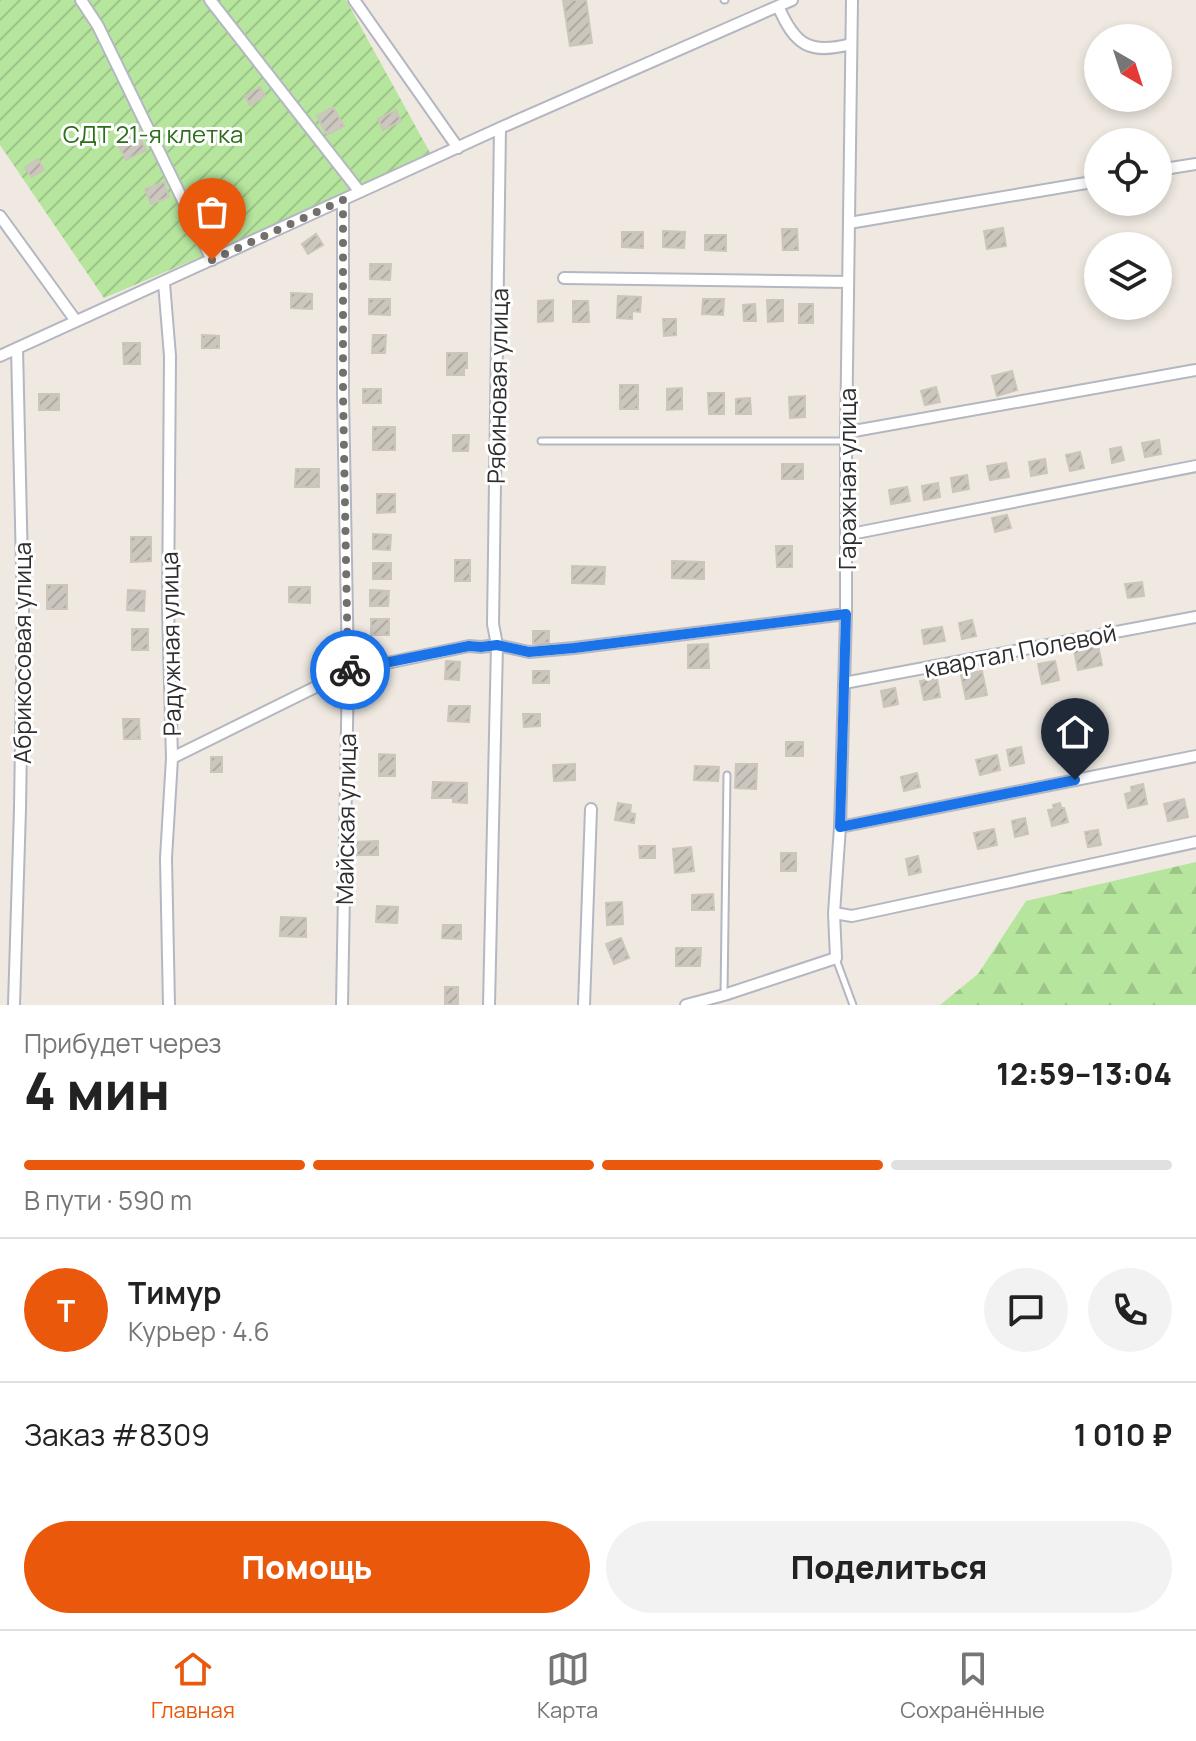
<!DOCTYPE html>
<html lang="ru">
<head>
<meta charset="utf-8">
<style>
	body { margin:0; font-family:Manrope,sans-serif; background:#f2f2f2; color:#222; height:100vh; display:flex; flex-direction:column; font-size:30px; white-space:nowrap }
	* { box-sizing:border-box; margin:0 }
	p { font-size:26px; color:#767676 }
	.icon { flex:none; width:44px; height:44px; fill:none; stroke:currentColor; stroke-width:2; stroke-linecap:round; stroke-linejoin:round }
	.map { position:relative; height:1005px; overflow:hidden }
	.side { display:flex; flex-direction:column; background:#fff; flex:1 }
	.side>* { flex:none }
	.needle { width:52px; rotate:141deg }
	.controls { position:absolute; left:1084px; top:24px; display:grid; gap:16px }
	.controls a { display:grid; place-items:center; width:88px; height:88px; border-radius:50%; background:#fff; box-shadow:0 4px 12px #0003; font-size:40px }
	.pin { position:absolute; display:grid; place-items:center; width:68px; height:68px; color:#fff; margin:-82px -34px; border-radius:50% 50% 50% 0; rotate:-45deg; box-shadow:0 0 8px #0007 }
	.pin .icon { rotate:45deg }
	.courier { position:absolute; display:grid; place-items:center; width:80px; height:80px; margin:-40px; border:6px solid #1a73e8; border-radius:50%; background:#fff; color:#222; box-shadow:0 2px 10px #0007 }
	.summary em { font-style:normal; font-weight:800 }
	.summary div { display:flex; flex-direction:column-reverse }
	.summary { display:flex; align-items:center; justify-content:space-between; height:136px; padding:0 24px }
	h1 { font-size:52px; font-weight:800; line-height:60px }
	.bar { display:grid; grid-template-columns:repeat(4,1fr); gap:12px 8px; align-content:center; height:96px; padding:0 24px }
	.bar i { height:10px; border-radius:6px; background:#e0e0e0 }
	.bar .selected { background:#ea580c }
	.bar p { grid-column:span 4 }
	.line { display:flex; align-items:center; gap:20px; padding:0 24px; border-top:2px solid #e0e0e0 }
	.line div { flex:1 }
	.round { display:grid; place-items:center; flex:none; width:84px; height:84px; border-radius:42px; background:#f2f2f2 }
	.button { display:flex; gap:16px; margin-top:auto; padding:16px 24px }
	.button a { flex:1; height:92px; border-radius:48px; background:#ea580c; color:#fff; font-size:32px; font-weight:800; line-height:92px; text-align:center }
	.button a+a { background:#f2f2f2; color:#222 }
	.tab-bar { display:flex; justify-content:space-around; align-items:center; height:112px; border-top:2px solid #e0e0e0; background:#fff; font-size:22px; color:#767676 }
	.tab-bar a { display:grid; justify-items:center; gap:4px }
	.tab-bar .selected { color:#ea580c }
	.map>svg:first-child { display:block }
	.forest { fill:url(#forest-firs) }
	.garden { fill:url(#garden-furrows) }
	.building { fill:url(#building-hatch); stroke:#cbc5ba; stroke-width:2 }
	.lines { fill:none; stroke-linecap:round; stroke-linejoin:round }
	.service-casing { stroke:#b4b7c1; stroke-width:9 }
	.minor-casing { stroke:#b4b7c1; stroke-width:14 }
	.service { stroke:#fff; stroke-width:5 }
	.minor { stroke:#fff; stroke-width:10 }
	.done { stroke:#726f6d; stroke-width:8; stroke-dasharray:0 14.4 }
	.route { stroke:#1a73e8; stroke-width:10 }
	.labels { text-anchor:middle; dominant-baseline:central; stroke-width:6; stroke-linejoin:round; paint-order:stroke }
	.park-label { font-size:24px; fill:#2c6e1b; stroke:#fff }
	.street-label { font-size:24px; fill:#2e2e2e; stroke:#fff }
</style>
</head>
<body>
<div class="map">
<svg width="1196" height="1005" viewBox="0 0 1196 1005">
	<defs>
		<pattern id="forest-firs" width="22" height="20" patternUnits="userSpaceOnUse" patternTransform="scale(2)"><rect width="22" height="20" fill="#b6e59e"/><path d="M5 1l3.5 6h-7zM16 11l3.5 6h-7z" fill="#9dc588"/></pattern>
		<pattern id="garden-furrows" width="10" height="10" patternUnits="userSpaceOnUse" patternTransform="scale(2)"><rect width="10" height="10" fill="#b6e59e"/><path d="M-1 1l2-2M0 10L10 0M9 11l2-2" fill="none" stroke="#9dc588"/></pattern>
		<pattern id="building-hatch" width="6" height="6" patternUnits="userSpaceOnUse" patternTransform="scale(2)"><rect width="6" height="6" fill="#cbc7bf"/><path d="M-1 1l2-2M0 6l6-6M5 7l2-2" fill="none" stroke="#afaba4"/></pattern>
	</defs>
	<rect width="100%" height="100%" fill="#efe9e1"/>
	<!-- forest -->
	<path class="forest" d="M1196,862V1005H940L978,974L1026,901Z"/>
	<!-- garden -->
	<path class="garden" d="M0,0H346L433,158L104,298L0,145Z"/>
	<!-- building -->
	<path class="building" d="M563,0H586L592,43L570,46Z
		M260,87L265,96L250,105L245,96Z
		M333,107L344,126L327,135L317,116Z
		M396,110L401,121L383,130L378,119Z
		M137,132L146,150L126,160L117,142Z
		M38,159L44,170L31,177L25,167Z
		M164,182L169,197L151,204L145,189Z
		M214,212L225,237L212,243L201,219Z
		M1003,228L1006,246L987,249L984,231Z
		M782,229H797L798,250H783Z
		M663,231L685,232L684,248L663,247Z
		M622,232H643V248L622,247Z
		M316,234L323,245L308,254L302,244Z
		M705,235H726V251L705,250Z
		M370,264H391L390,280L370,279Z
		M291,293L312,294V309L291,308Z
		M618,296L641,297L640,312L632,311V319L617,318Z
		M369,299H390V315L369,314Z
		M703,299H724L723,315L702,314Z
		M553,300V321L538,322V301Z
		M767,300H783V321L768,322Z
		M573,301H588L589,322H573Z
		M755,304L756,321H744L743,305Z
		M799,304H813V323H799Z
		M663,319H676V335L664,336Z
		M202,335L219,336V348H202Z
		M373,335H386L385,353H372Z
		M123,343H140V364H124Z
		M447,353H467V368H464V375H447Z
		M1012,371L1017,390L997,396L992,376Z
		M620,385H638V409H620Z
		M936,387L940,402L925,405L921,391Z
		M682,388V409L667,410V389Z
		M363,389H381V403H363Z
		M708,393H724V414H709Z
		M39,394H59V410H39Z
		M805,396V417L790,418L789,397Z
		M750,398L751,414H736V399Z
		M373,427H395V450H373Z
		M453,435H469L468,451H453Z
		M1159,440L1161,454L1145,457L1142,443Z
		M1121,447L1124,460L1112,463L1110,449Z
		M1080,452L1084,468L1070,471L1066,455Z
		M1045,459L1047,473L1031,476L1029,462Z
		M1006,463L1009,477L990,480L987,466Z
		M782,464H803V479H782Z
		M296,469H319V487H295Z
		M967,475L969,489L953,492L951,478Z
		M938,483L940,497L924,500L922,486Z
		M907,487L910,501L891,504L889,490Z
		M377,494H395V512L377,513Z
		M1007,515L1011,528L995,532L992,518Z
		M373,534L391,535L390,550L373,549Z
		M131,537H151V561L131,562Z
		M776,546H792V567H777Z
		M455,560H470V581H455Z
		M672,561L704,562V579L672,578Z
		M373,563H391V579H373Z
		M572,566L605,567L604,584L572,583Z
		M1142,582L1144,596L1128,598L1125,584Z
		M47,585H67V609H47Z
		M289,587H310V603L289,602Z
		M128,590L145,591L144,611L127,610Z
		M370,590L389,591L388,606H370Z
		M371,619H389V635H371Z
		M972,620L976,636L962,639L959,623Z
		M942,627L945,641L924,644L922,630Z
		M132,629H148V650H132Z
		M533,631H549V643H533Z
		M708,644L709,668H688V645Z
		M1098,645L1102,665L1078,670L1074,650Z
		M446,661L460,662L459,680L445,679Z
		M1055,661L1059,680L1042,684L1038,664Z
		M533,671H549V683H533Z
		M982,671L987,695L966,699L961,675Z
		M937,678L940,697L924,700L920,681Z
		M895,688L898,704L884,707L881,691Z
		M449,706H470L469,722L448,721Z
		M523,714H540V726L524,727Z
		M123,719H139L140,739H124Z
		M1077,738L1081,758L1058,763L1054,744Z
		M786,742H803V756H786Z
		M1021,747L1024,763L1010,766L1007,750Z
		M379,754L395,755V776H379Z
		M997,755L1000,770L980,775L976,760Z
		M211,757H222V772H211Z
		M575,764V780L554,781L553,765Z
		M736,764H757L756,789L735,788Z
		M695,766L719,767L718,781L694,780Z
		M917,773L920,787L904,791L901,777Z
		M433,782L467,783V803L453,802V798H432Z
		M1143,784L1147,804L1128,808L1125,794L1132,792L1131,787Z
		M1184,799L1188,817L1168,821L1164,804Z
		M618,803L631,805L630,813L635,814L634,823L615,820Z
		M1060,803L1061,808H1064L1068,822L1052,826L1048,810L1054,809L1053,805Z
		M1025,818L1028,834L1015,837L1012,821Z
		M994,829L997,845L978,849L974,833Z
		M1098,830L1101,845L1088,847L1085,832Z
		M378,841V855H355V842Z
		M639,846H655V858H640Z
		M691,847L694,871L675,873L673,849Z
		M781,853H796V871H781Z
		M918,856L921,872L909,875L906,859Z
		M713,894L714,910H692V895Z
		M622,902L623,924L607,925L606,903Z
		M377,906L398,907L397,923L376,922Z
		M281,917L306,918V937L280,936Z
		M443,925H461V939L442,938Z
		M621,938L629,958L614,964L606,944Z
		M676,948H701L700,966H676Z
		M445,987H458V1004H445Z"/>
	<g class="lines">
		<!-- service casing -->
		<g class="service-casing">
			<path id="service" d="M724,0H725
				M541,441H845
				M836,959L853,1005
				M724,994L727,775"/>
		</g>
		<!-- minor casing -->
		<g class="minor-casing">
			<path id="minor" d="M81,0L98,26L212,260
				M210,0L360,192
				M354,0L458,148
				M778,6C795,45 809,55 851,44
				M500,128L493,624L497,645L529,652L574,648L846,614
				M1158,170L1196,164
				M0,216L76,321
				M849,223L1098,181
				M564,278L848,282
				M164,283L170,356L168,609L172,758L166,858L169,1005
				M0,356L500,128L792,0
				M854,431L1196,370
				M846,535L1196,466
				M844,683L1196,617
				M172,758L348,671L469,646L481,647L497,645L489,1005
				M840,827L1196,756
				M834,913L852,916L1196,842
				M14,1005L20,809L23,610L17,348
				M342,1005L348,671L343,394V200
				M584,1005L591,809
				M686,1005L724,995L836,958L834,913L840,827L846,614V441L852,0"/>
		</g>
		<!-- service -->
		<use href="#service" class="service"/>
		<!-- minor -->
		<use href="#minor" class="minor"/>
	</g>
	<g class="lines">
		<!-- done -->
		<path class="done" d="M212,260L343,200V394L348,671L350,670"/>
		<!-- route -->
		<path class="route" d="M350,670L469,646L481,647L497,645L529,652L574,648L846,614L840,827L1075,780"/>
	</g>
	<g class="labels">
		<!-- park labels -->
		<g class="park-label">
			<text x="153" y="133">СДТ 21-я клетка</text>
		</g>
		<!-- street labels -->
		<g class="street-label">
			<text transform="translate(497 386) rotate(-89)">Рябиновая улица</text>
			<text transform="translate(846 479) rotate(-90)">Гаражная улица</text>
			<text transform="translate(170 644) rotate(-91)">Радужная улица</text>
			<text transform="translate(1020 650) rotate(-11)">квартал Полевой</text>
			<text transform="translate(21 653) rotate(-90)">Абрикосовая улица</text>
			<text transform="translate(345 819) rotate(-89)">Майская улица</text>
		</g>
	</g>
</svg>
<div class="controls">
<a><svg class="needle" viewBox="-14 -14 28 28"><path d="M0-13l5 13h-10z" fill="#e53935"/><path d="M0 13l5-13h-10z" fill="#767676"/></svg></a>
<a><svg class="icon" aria-label="locate" viewBox="0 0 24 24"><circle cx="12" cy="12" r="6"/><path d="M12 2v4M12 18v4M2 12h4M18 12h4"/></svg></a>
<a><svg class="icon" aria-label="layers" viewBox="0 0 24 24"><path d="M12 4l9 5-9 5-9-5zM3 14l9 5 9-5"/></svg></a>
</div>
<div class="pin" style="left:212px;top:260px;background:#ea580c"><svg class="icon" aria-label="bag" viewBox="0 0 24 24"><path d="M5 8h14l-1 12H6zM9 8a3 3 0 0 1 6 0"/></svg></div>
<div class="pin" style="left:1075px;top:780px;background:#1f2937"><svg class="icon" aria-label="home" viewBox="0 0 24 24"><path d="M3 11l9-7 9 7M6 9v11h12V9"/></svg></div>
<div class="courier" style="left:350px;top:670px"><svg class="icon" aria-label="bike" viewBox="0 0 24 24"><circle cx="6" cy="16" r="4"/><circle cx="18" cy="16" r="4"/><path d="M6 16l4-8h5l3 8M10 8l3 8H6M13 5h3"/></svg></div>
</div>
<section class="side">
<div class="summary"><div><h1>4 мин</h1><p>Прибудет через</p></div><em>12:59–13:04</em></div>
<div class="bar"><i class="selected"></i><i class="selected"></i><i class="selected"></i><i></i><p>В пути · 590 m</p></div>
<div class="line" style="height:144px"><b class="round" style="background:#ea580c;color:#fff">Т</b><div><b>Тимур</b><p>Курьер · 4.6</p></div><a class="round"><svg class="icon" aria-label="chat" viewBox="0 0 24 24"><path d="M4 5h16v11H9l-5 4z"/></svg></a><a class="round"><svg class="icon" aria-label="phone" viewBox="0 0 24 24"><path d="M5 4h4l2 5-3 2q2 4 5 5l2-3 5 2v4C11 20 4 13 5 4z"/></svg></a></div>
<div class="line" style="height:104px"><div>Заказ #8309</div><b>1 010 ₽</b></div>
<div class="button"><a>Помощь</a><a>Поделиться</a></div>
</section>
<nav class="tab-bar">
<a class="selected"><svg class="icon" aria-label="home" viewBox="0 0 24 24"><path d="M3 11l9-7 9 7M6 9v11h12V9"/></svg>Главная</a>
<a><svg class="icon" aria-label="map" viewBox="0 0 24 24"><path d="M3 6l6-2 6 2 6-2v14l-6 2-6-2-6 2zM9 4v14M15 6v14"/></svg>Карта</a>
<a><svg class="icon" aria-label="saved" viewBox="0 0 24 24"><path d="M7 4h10v16l-5-4-5 4z"/></svg>Сохранённые</a>
</nav>
</body>
</html>
